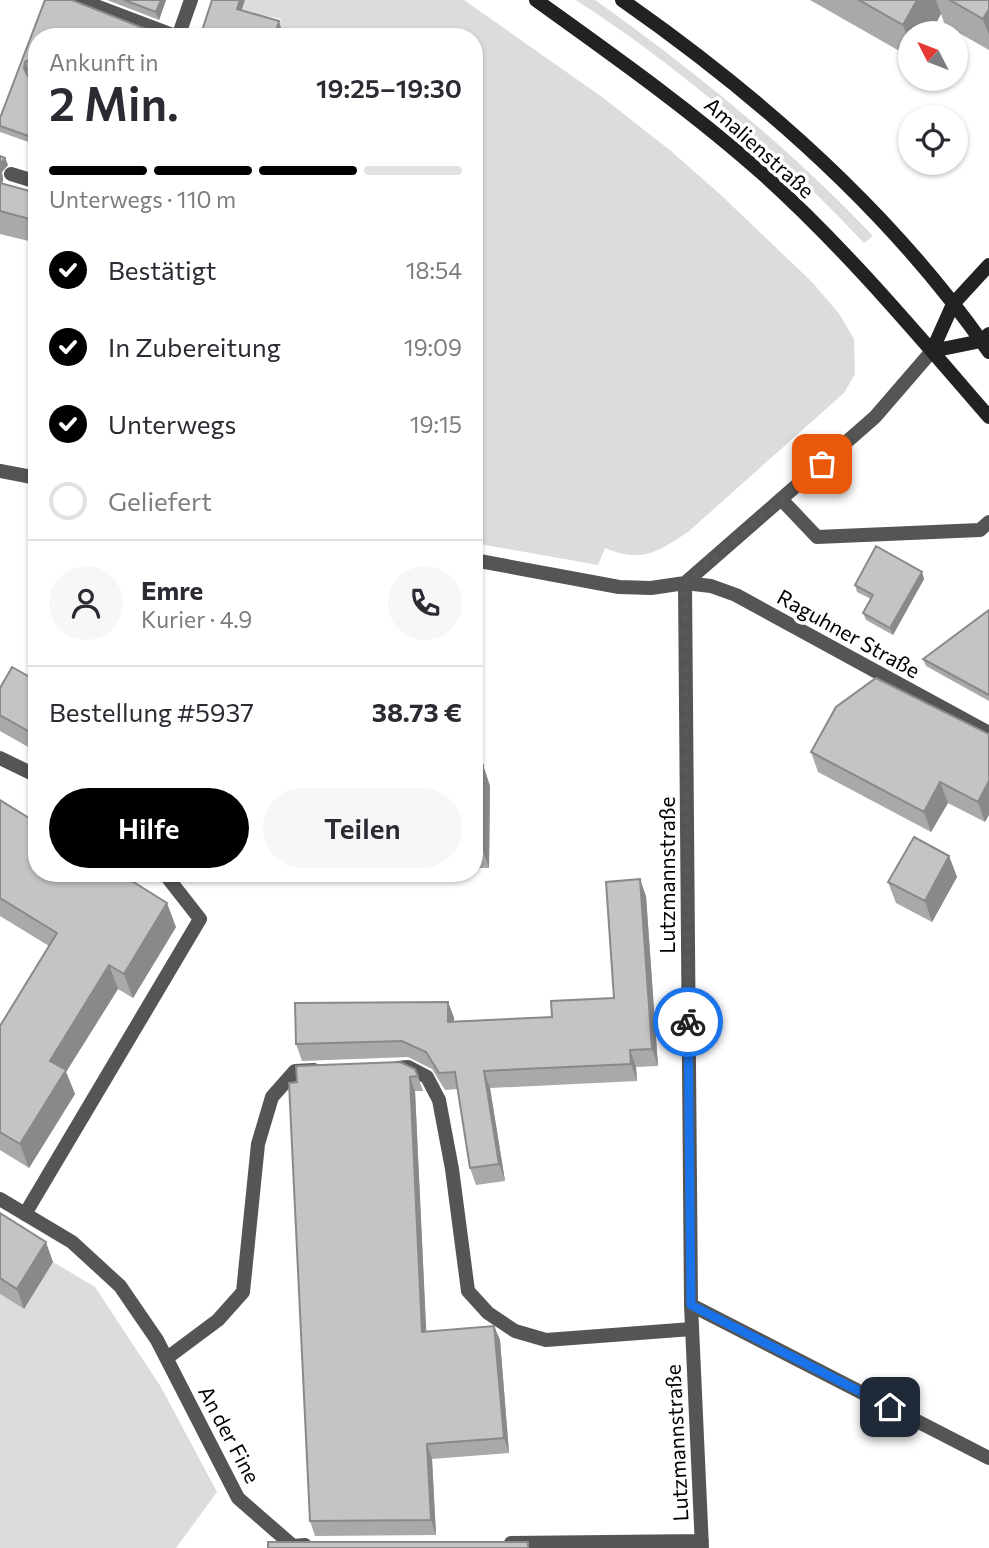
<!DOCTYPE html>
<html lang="de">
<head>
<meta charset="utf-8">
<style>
	body { margin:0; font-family:Commissioner,sans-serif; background:#f7f7f7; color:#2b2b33; height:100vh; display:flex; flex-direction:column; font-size:26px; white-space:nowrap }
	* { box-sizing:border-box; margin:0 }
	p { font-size:23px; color:#7c7c81 }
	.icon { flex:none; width:38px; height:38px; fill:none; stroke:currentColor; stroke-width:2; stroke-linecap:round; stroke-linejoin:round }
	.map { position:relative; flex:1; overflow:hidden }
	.side { position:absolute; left:28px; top:28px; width:455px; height:854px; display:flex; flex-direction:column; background:#fff; border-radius:28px; box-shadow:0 2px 5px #0004 }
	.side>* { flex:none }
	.needle { width:46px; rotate:312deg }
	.fabs { position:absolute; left:898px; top:21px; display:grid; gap:14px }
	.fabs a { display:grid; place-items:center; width:70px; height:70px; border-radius:50%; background:#fff; box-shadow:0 2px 5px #0004; font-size:35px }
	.pin { position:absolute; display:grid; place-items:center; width:60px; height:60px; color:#fff; margin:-30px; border-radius:14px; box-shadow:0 4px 10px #0006 }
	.courier { position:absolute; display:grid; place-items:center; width:70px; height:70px; margin:-35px; border:5px solid #1a73e8; border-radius:50%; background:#fff; color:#222; box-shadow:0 2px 9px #0007 }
	.head em { font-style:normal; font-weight:600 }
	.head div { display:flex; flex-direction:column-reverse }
	.head { display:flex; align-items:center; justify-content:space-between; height:119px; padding:0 21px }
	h1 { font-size:46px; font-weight:600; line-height:52px }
	.bar { display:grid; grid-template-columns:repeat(4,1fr); gap:10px 7px; align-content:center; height:84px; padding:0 21px }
	.bar i { height:9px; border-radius:5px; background:#e1e1e2 }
	.bar .active { background:#000 }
	.bar p { grid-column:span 4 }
	.line { display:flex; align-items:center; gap:18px; padding:0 21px; border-top:2px solid #e1e1e2 }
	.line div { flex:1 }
	.round { display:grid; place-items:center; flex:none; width:74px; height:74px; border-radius:37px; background:#f7f7f7 }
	ol { padding:0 21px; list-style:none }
	li { display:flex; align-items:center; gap:21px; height:77px }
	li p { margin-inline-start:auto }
	li .icon { padding:7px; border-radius:50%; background:#000; color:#fff; stroke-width:4 }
	li:last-child { color:#7c7c81 }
	li i { width:38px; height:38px; border:4px solid #e1e1e2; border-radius:50% }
	.action { display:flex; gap:14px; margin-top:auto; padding:14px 21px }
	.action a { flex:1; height:80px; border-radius:42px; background:#000; color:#fff; font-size:28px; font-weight:600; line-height:80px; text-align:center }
	.action a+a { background:#f7f7f7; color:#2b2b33 }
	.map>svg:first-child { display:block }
	.green { fill:#dcdcdc }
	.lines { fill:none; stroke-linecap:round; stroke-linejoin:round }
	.service { stroke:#555; stroke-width:14 }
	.minor { stroke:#555; stroke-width:14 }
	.secondary { stroke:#222; stroke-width:14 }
	.wall { fill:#a9a9a9 }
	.shaded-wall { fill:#898989 }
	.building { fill:#c4c4c4; stroke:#898989; stroke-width:2 }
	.done { stroke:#595959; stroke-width:7; stroke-dasharray:0 12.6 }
	.route { stroke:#1a73e8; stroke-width:9 }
	.labels { text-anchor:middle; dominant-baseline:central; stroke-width:7; stroke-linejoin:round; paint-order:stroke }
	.street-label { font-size:21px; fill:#000; stroke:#fff }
</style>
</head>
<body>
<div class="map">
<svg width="989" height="1548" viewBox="0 0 989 1548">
	<rect width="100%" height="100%" fill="#fff"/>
	<!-- green -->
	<path class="green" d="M245,0H464L602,97L671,151L722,196L813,283L840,315L854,339L855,374L844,393L688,532C656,553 642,563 605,548L598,565L474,543V37H276L281,19L242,11Z
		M576,0H595C695,71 788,147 873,236L864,243C777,151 682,69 576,0Z
		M53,1262L95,1287L161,1387L217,1492L176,1548H0V1294L24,1309Z"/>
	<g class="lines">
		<!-- service -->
		<path class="service" d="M80,0L178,37
			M178,37L191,0
			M36,75H37
			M11,174L37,182
			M781,499L817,537L980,530L989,522
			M0,758L37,776
			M397,1068L408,1067L427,1077L439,1100L452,1169L468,1291L488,1313L515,1331L546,1340L692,1329
			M25,1214L200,919L164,873
			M167,1358L218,1320L243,1292L258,1144L272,1097L295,1071L314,1070"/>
		<!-- minor -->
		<path class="minor" d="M0,471L37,478
			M474,560L619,587L651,588L685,583L711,586L736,595L989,733
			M0,1199L72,1242L120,1286L157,1340L238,1498L293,1546L305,1545
			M691,1305L989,1458
			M511,1543L702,1541
			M702,1548L691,1305L685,583L875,417L932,351"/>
		<!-- secondary -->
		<path class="secondary" d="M536,0C614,56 692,111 764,175C846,249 917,334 989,417
			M622,0C761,97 892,212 989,352
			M932,351L953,304L989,265
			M932,351L981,341L989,334"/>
	</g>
	<!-- wall -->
	<path class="wall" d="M107,0H166L159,20Z
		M810,0H989V50L945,25L941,14L910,33V57Z
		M37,37V66L35,65L28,70L27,74L28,76L35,77L37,76V145L0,132V118Z
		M0,156L5,158L8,165L2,172L3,180L2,184L37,193V243L0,234Z
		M922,572L924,579L893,635L866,620L863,613L871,599L857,592L855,585Z
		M989,610V701L926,666L923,659Z
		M37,681V752L0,731V688Z
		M989,734L985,822L948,803L931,832L818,772L811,752Z
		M474,765H483L490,786L489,868H474Z
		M0,800L176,927L133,998L118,989L66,1072L75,1094L29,1168L0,1150V1026L49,946L0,916Z
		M949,856L957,877L932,922L896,903L888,882Z
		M646,896L658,1066L636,1067L637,1081L490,1088L505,1181L476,1185L470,1168L458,1089L445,1090L432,1069L408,1057L302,1061L296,1044L448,1002L454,1018V1021L552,1017L614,998Z
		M418,1076L423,1091H415L426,1331L494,1326L500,1340L509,1453L432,1459L436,1535L315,1536L310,1521L289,1083Z
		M0,1213L53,1262L24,1309L0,1294Z"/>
	<!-- shaded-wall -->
	<path class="shaded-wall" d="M161,0H166L159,20L156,12Z
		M240,0H245L240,16L237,9Z
		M917,0H936L941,14L931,33H910V44L903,25Z
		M989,9V35L983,19Z
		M279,21L281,28L279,37H274Z
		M25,62L28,70L26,76L24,68Z
		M5,158L8,165L2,172L3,180L0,191V164Z
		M922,572L924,579L893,635L890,628Z
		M483,765L490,786L489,868L482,848Z
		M989,781V815L985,822L978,802Z
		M940,782L948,803L931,832L924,812Z
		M949,856L957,877L932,922L925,901Z
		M640,879L646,896L658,1066L652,1049Z
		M167,903L176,927L133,998L124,974Z
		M109,965L118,989L66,1072L75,1094L29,1168L20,1144L50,1061Z
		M448,1002L454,1018V1038L448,1022Z
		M630,1050L636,1067L637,1081L631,1064Z
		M484,1071L490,1088L505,1181L499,1164Z
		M410,1077L415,1091L427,1346L422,1332Z
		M46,1242L53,1262L24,1309L17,1289Z
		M494,1326L500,1340L509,1453L504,1438Z
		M427,1444L432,1459L436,1535L431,1520Z"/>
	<!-- building -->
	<path class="building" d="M45,0H72L166,37H37V59L33,58L25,62L24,68L28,76L35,77L37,76V139L0,126V118Z
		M124,0H161L156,12Z
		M212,0H240L237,9L279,21L274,37H200Z
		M859,0H917L903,25Z
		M950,0H989V9L983,19Z
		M0,156L5,158L0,164Z
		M0,183L37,193V221L0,211Z
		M876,546L922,572L890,628L863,613L873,595L855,585Z
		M989,610V695L923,659Z
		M12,667L37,681V736L0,715V688Z
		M876,678L989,734V781L978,802L940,782L924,812L811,752L836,707Z
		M474,765H483L482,848H474Z
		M0,800L37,823V873H119L167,903L124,974L109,965L50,1061L66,1070L20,1144L0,1132V1026L57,933L0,898Z
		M914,837L949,856L925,901L888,882Z
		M640,879L652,1049L630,1050L631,1064L484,1071L499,1164L470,1168L455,1072L439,1073L426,1052L402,1041L296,1044L295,1003L448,1002V1022L552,1017L551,1001L614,998L606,882Z
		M400,1062L415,1069L418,1076L410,1077L422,1332L494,1326L504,1438L427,1444L431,1520L310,1521L289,1083L297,1082L296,1066Z
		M0,1213L46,1242L17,1289L0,1278Z
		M268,1542H528V1548H268Z"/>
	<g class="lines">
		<!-- done -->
		<path class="done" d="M688,1022L685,583L822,464"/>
		<!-- route -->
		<path class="route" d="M688,1022L691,1305L890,1407"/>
	</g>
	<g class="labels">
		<!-- street labels -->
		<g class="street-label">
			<text transform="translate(760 147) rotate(42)">Amalienstraße</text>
			<text transform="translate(849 633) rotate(29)">Raguhner Straße</text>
			<text transform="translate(666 875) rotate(-90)">Lutzmannstraße</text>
			<text transform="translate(230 1434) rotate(62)">An der Fine</text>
			<text transform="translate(676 1443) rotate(-93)">Lutzmannstraße</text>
		</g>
	</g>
</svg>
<div class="fabs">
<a><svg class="needle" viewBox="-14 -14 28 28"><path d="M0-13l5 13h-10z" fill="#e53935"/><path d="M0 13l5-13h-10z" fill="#7c7c81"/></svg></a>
<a><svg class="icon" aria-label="locate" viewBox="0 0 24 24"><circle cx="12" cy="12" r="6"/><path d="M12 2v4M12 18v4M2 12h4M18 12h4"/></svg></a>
</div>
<div class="pin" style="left:822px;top:464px;background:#ea580c"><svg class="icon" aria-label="bag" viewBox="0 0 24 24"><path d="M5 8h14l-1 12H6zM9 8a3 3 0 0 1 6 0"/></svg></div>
<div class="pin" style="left:890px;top:1407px;background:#1f2937"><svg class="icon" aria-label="home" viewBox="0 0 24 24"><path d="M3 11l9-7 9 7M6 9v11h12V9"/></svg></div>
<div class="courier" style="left:688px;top:1022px"><svg class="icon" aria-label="bike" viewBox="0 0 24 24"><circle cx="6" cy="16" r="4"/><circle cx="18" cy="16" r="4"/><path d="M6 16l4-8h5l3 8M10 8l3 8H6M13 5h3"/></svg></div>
<section class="side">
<div class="head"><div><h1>2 Min.</h1><p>Ankunft in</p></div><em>19:25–19:30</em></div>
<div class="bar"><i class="active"></i><i class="active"></i><i class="active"></i><i></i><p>Unterwegs · 110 m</p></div>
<ol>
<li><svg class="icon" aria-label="check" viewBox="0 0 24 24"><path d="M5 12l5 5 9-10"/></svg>Bestätigt<p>18:54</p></li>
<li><svg class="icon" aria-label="check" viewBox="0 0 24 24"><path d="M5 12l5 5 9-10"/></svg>In Zubereitung<p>19:09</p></li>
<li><svg class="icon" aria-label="check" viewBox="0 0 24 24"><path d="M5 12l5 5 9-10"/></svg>Unterwegs<p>19:15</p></li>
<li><i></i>Geliefert</li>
</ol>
<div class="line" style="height:126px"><a class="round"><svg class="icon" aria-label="person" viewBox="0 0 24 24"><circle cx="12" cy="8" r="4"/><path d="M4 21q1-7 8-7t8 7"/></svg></a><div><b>Emre</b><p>Kurier · 4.9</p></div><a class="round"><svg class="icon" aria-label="phone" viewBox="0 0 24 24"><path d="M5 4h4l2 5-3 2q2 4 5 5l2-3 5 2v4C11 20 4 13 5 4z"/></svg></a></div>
<div class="line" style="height:91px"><div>Bestellung #5937</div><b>38.73 €</b></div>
<div class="action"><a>Hilfe</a><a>Teilen</a></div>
</section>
</div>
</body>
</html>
